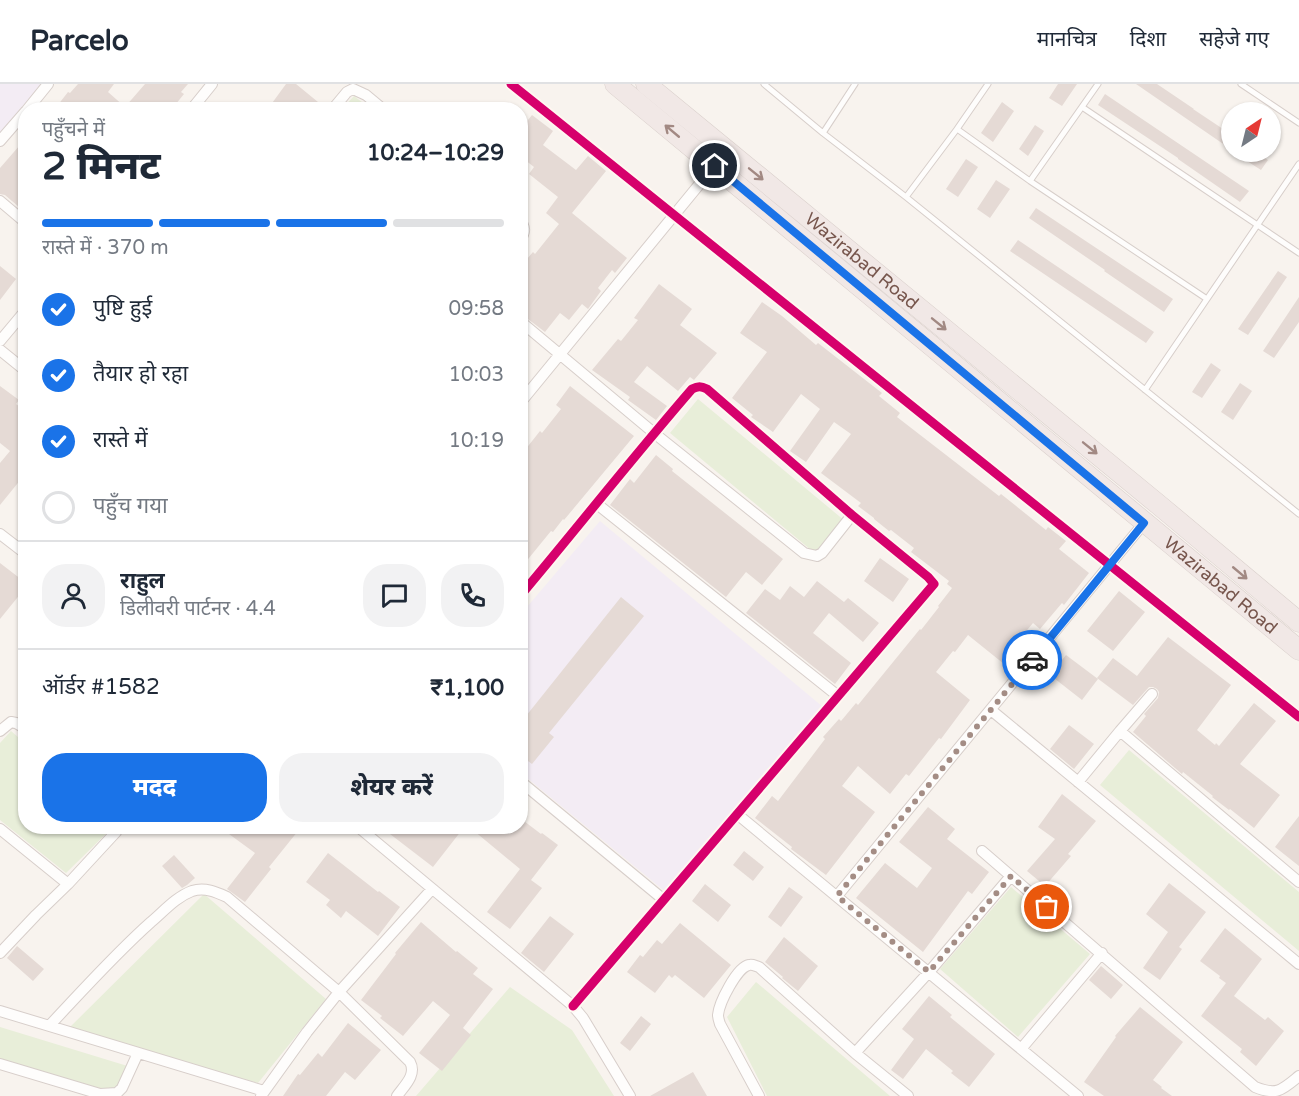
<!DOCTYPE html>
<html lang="hi">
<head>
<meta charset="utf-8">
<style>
	body { margin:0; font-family:"Varela Round","Noto Sans Devanagari",sans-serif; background:#f2f2f3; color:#1f2937; height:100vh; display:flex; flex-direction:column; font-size:22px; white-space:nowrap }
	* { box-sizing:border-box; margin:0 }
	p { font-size:20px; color:#747a83 }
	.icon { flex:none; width:33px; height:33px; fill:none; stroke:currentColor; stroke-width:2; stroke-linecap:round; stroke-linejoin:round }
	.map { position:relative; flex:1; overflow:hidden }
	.details { position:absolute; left:18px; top:18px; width:510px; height:732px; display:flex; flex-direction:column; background:#fff; border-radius:24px; box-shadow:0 2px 4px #0004 }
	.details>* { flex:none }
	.needle { width:39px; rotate:35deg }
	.buttons { position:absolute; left:1221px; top:18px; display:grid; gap:12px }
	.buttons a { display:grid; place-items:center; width:60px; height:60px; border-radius:50%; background:#fff; box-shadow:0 2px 4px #0004; font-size:30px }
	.pin { position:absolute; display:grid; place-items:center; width:51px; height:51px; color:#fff; margin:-26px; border:3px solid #fff; border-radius:50%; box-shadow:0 2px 6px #0007 }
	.courier { position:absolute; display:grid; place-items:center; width:60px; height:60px; margin:-30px; border:4px solid #1a73e8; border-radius:50%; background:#fff; color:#222; box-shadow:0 2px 8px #0007 }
	.head em { font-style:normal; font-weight:800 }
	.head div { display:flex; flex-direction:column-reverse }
	.head { display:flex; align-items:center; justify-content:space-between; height:102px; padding:0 24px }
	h1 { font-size:39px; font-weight:800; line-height:45px }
	.bar { display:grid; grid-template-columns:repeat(4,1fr); gap:9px 6px; align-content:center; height:72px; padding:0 24px }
	.bar i { height:8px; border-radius:4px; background:#e0e1e3 }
	.bar .on { background:#1a73e8 }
	.bar p { grid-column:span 4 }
	.line { display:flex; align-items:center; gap:15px; padding:0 24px; border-top:2px solid #e0e1e3 }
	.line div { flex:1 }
	.round { display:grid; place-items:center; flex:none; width:63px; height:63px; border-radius:24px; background:#f2f2f3 }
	ol { padding:0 24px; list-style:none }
	li { display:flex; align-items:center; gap:18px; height:66px }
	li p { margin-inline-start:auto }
	li .icon { padding:6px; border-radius:50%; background:#1a73e8; color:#fff; stroke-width:4 }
	li:last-child { color:#747a83 }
	li i { width:33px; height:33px; border:3px solid #e0e1e3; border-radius:50% }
	.action { display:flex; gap:12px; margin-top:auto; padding:12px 24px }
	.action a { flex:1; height:69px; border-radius:24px; background:#1a73e8; color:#fff; font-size:24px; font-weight:800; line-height:69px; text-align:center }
	.action a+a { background:#f2f2f3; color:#1f2937 }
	header { display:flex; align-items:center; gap:36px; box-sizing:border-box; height:84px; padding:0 30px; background:#fff; border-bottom:2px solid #e0e1e3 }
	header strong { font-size:28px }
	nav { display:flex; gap:33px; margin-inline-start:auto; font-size:21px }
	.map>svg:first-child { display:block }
	.education { fill:#f3ecf4 }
	.green { fill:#e8eed9 }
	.building { fill:#e5dad5 }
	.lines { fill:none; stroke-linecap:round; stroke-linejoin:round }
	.lane-casing { stroke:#d7ceca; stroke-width:7 }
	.street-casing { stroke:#d7ceca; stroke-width:12 }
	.highway-casing { stroke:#d9cfcb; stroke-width:21 }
	.lane { stroke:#fefdfc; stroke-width:5 }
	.street { stroke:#fefdfc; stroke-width:10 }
	.highway { stroke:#f1e8e6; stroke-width:20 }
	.cycleway-casing { stroke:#fff7f1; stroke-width:13 }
	.cycleway { stroke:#d6006c; stroke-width:9 }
	.oneway { stroke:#a28983 }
	.done { stroke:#a48d85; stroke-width:6; stroke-dasharray:0 10.8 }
	.route { stroke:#1a73e8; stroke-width:8 }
	.labels { text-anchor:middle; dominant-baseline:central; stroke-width:6; stroke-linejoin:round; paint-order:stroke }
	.street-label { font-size:18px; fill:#77564d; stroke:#fff7f1 }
</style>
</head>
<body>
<header>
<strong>Parcelo</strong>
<nav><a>मानचित्र</a><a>दिशा</a><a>सहेजे गए</a></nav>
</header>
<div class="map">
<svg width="1299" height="1012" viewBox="0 0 1299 1012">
	<rect width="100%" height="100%" fill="#f8f3ee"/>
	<!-- education -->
	<path class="education" d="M0,0H45L0,53Z
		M600,437L823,623L667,809L521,689V530Z"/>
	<!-- green -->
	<path class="green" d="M354,12L371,25H342Z
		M698,315L845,437L817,471L670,349Z
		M11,647L25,659L26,742L113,743L66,789L0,736V659Z
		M1129,666L1299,808V867L1100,701Z
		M1011,803L1090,870L1018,953L940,885Z
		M204,810L326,915L258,999L68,945Z
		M756,898L890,1012H767L727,933Z
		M510,903L572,946L614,1012H416Z
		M0,943L134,984L121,1012L0,975Z"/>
	<!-- building -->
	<path class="building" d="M78,0H114L108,8L125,23L145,0H188L181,8L184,10L171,26H54L68,8L70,9Z
		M286,0H296L318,18L311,26H267Z
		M1058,0H1077L1062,22L1049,14Z
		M1136,0H1157L1194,25H1193L1232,51V66Z
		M1105,10L1249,107L1240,118L1178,75V74L1098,21Z
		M1002,18L1014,27L993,58L981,49Z
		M532,31L553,47L543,61L576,86L588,72L606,87L572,129L627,174L615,189L612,186L598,204L601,207L588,225L582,220L569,236L560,229L545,248L520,229V183L533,168L535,170L559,140L546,129L558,113L529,90L534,83L520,72V46Z
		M1035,41L1044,47L1028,72L1019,65Z
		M20,61L26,66V129L5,111L0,110V84Z
		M1233,68H1256L1268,76L1261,86Z
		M966,75L978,83L958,113L946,105Z
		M996,96L1010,105L990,134L977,125Z
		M1036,124L1173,215L1164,228L1104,187L1105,186L1029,134Z
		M1018,156L1154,248L1146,259L1010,167Z
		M0,182L16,195L0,216Z
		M1278,187L1287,193L1248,251L1238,245Z
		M659,200L692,225L680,241L717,269L694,296L690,293L678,307L647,282L634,298L667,322L656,336L628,316L630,313L592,286L618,255L621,257L638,236L634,234Z
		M1299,213V238L1274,274L1263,267Z
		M762,218L782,232L816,261L818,259L882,309L879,312L900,329L897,333L999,412L1001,410L1046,446L1048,443L1066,457L1059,465L1089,489L1064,521L1062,519L1040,545L1033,539L1017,558L1020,561L1004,580L968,551L955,568L953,567L936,588L970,616L941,655L939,654L909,692L906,690L890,710L858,682L842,702L875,728L826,791L791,765L792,763L755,734L772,712L778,717L825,655L823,653L839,635L841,637L856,619L858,621L920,545L921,546L939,523L938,522L952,504L947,500L949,497L911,468L914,464L891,446L889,447L874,435V434L858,422L861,419L821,389L851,350L834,338L806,378L790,367L820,325L801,310L773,348L751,333L753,331L732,314L767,268L740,249Z
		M1211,279L1221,286L1202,314L1192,308Z
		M1240,299L1252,307L1233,336L1221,328Z
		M0,302L19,316L16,320L26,327V389L0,421V379L10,367L0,359Z
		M570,302L634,352L564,436L563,435L553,448L551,447L520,485V362L525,366L540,347L542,349L561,325L556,321Z
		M656,371L673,385L672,387L783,475L762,501L746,488L726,513L610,421L630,395L634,399Z
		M880,474L909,495L893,518L864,497Z
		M0,479L26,499V503L0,535Z
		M817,497L844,518L848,514L879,539L863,558L829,529L813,549L851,579L835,600L746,529L765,505L780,516L790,502L804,513Z
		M1119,507L1145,528L1113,567L1087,547Z
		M621,513L644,532L549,649L554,653L532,680L520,671V627L526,632Z
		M1168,553L1231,601L1197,646L1215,661L1216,659L1219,662L1254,619L1276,637L1240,680L1280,711L1254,744L1230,725L1229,726L1212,713L1213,712L1183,688L1182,690L1133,648L1146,632L1144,630L1158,614L1159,608L1157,605L1153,603H1149L1133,621L1097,594L1113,574L1137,592Z
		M1066,571L1098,595L1082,616L1050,591Z
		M1069,641L1094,660L1074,685L1050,665Z
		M1062,710L1096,737L1068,770L1071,772L1045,802L1027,787L1055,755L1038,743Z
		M928,723L955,745L947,755L989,788L972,810L968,807L923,868L856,814L885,779L917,804L932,784L899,758Z
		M1299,732V782L1275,763Z
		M520,734L541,750L542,749L558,761L531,796L542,804L510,845L487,828L520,785L468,742H520Z
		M218,742H292L298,747L269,783L271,785L245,818L227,805L255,769Z
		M396,742H465L433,783L390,750Z
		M744,767L764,783L753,797L733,781Z
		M328,769L378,808L379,807L400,823L378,852L346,827L341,834L326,821L330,816L306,798Z
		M174,771L195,794L187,801L182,804L162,782Z
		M1169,799L1206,828L1179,863L1182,865L1160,896L1143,884L1168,848L1146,830Z
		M705,800L731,821L718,838L692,817Z
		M789,803L803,813L781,843L768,833Z
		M550,832L574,850L544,888L521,869Z
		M421,838L456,868L457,867L478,884L473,890L493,905L463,944L471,951L442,987L419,969L450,931L433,917L403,952L380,934L382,932L361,916L396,870L395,869Z
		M680,839L731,881L704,914L675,891L672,894L669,891L655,909L627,888L640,871L643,873L657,856L662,860Z
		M1225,844L1262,875L1234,912L1265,936L1268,933L1284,947L1256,982L1240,968L1242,965L1201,932L1226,899L1219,894L1220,892L1200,877Z
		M784,853L818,882L798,907L782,894L783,893L765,878Z
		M17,862L44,885L33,897L7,874Z
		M1101,882L1123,901L1111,915L1089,896Z
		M929,912L952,931L950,933L995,970L969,1003L951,989L953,987L926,965L903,995L891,986L914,955L902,945Z
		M1140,923L1183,958L1153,996L1162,1003L1161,1004L1172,1012H1104L1084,998L1116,953L1115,952Z
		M641,932L651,940L630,967L620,959Z
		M348,939L381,966L355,996L345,988L326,1012H283L298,990L300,991L318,969L322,973Z
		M693,988L707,1012H650Z"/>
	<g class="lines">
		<!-- lane casing -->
		<g class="lane-casing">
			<path id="lane" d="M764,0L823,49L906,113L1299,430
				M1241,0L1299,39
				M1082,23L1299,169
				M957,45L1030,97L1207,215
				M823,49L855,0
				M1030,97L1098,0
				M906,113L957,45L988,0
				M1145,306L1299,80"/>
		</g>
		<!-- street casing -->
		<g class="street-casing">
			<path id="street" d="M511,0L1299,633
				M27,26L48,0
				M191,26L212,0
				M332,26L347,8L353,5L366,11L384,26
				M0,57L26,27
				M0,117L26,139
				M520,136C525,143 526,148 520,155
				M520,237L654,349L804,469L817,472L822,469L852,431
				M0,257L26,226
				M0,266L26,287
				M520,319L716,80
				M597,420L838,612
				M0,450L26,470
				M520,512C578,443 633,373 692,305C698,302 701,302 707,305L852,431L928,493L934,500L573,922
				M991,626L1299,880
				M0,647L11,638L16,639L26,645
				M1120,647L1152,610
				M520,697L664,816
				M1078,698L1120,647L1299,798
				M737,730L1078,1012
				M357,742L573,922L583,934L630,1012
				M0,745L68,800
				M982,767L1255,1003C1277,1012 1282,1006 1299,992
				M837,812L1144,439
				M0,869L36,831L68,800L116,748L118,742
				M0,927L264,1007
				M50,941C83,906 115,870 151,838C164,827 176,813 192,807C205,803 216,808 227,813L339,908L410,978C417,991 404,1002 397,1012
				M1021,965L1102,869
				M855,969L929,888L1011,792
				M0,980L100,1010L117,1009L122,1004L138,969
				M261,1012L307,948L339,908L432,805
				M759,1012L720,940C719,937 718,934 718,931C719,919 737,883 749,881C753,880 755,882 759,883L855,969L908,1012"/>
		</g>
		<!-- highway casing -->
		<g class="highway-casing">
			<g id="highway">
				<path id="s1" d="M615,0L1299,566"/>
				<path id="s2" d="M646,0L1159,421L1299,538"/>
			</g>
		</g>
		<!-- lane -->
		<use href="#lane" class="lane"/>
		<!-- street -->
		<use href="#street" class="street"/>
		<!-- highway -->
		<use href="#highway" class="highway"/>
		<!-- cycleway casing -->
		<g class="cycleway-casing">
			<path id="cycleway" d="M511,0L1299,633
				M520,512C578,443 633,373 692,305C698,302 701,302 707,305L852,431L928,493L934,500L573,922"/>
		</g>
		<!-- cycleway -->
		<use href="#cycleway" class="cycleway"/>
	</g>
	<!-- one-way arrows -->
	<defs><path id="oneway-shaft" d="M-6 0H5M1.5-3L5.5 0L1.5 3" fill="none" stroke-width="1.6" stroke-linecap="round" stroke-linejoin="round" transform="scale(1.5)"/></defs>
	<g class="oneway">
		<use href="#oneway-shaft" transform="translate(672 47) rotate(-140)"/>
		<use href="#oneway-shaft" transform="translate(756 90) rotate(39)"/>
		<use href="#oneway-shaft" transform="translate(939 240) rotate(39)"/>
		<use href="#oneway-shaft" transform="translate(1090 364) rotate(39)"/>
		<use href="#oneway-shaft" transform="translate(1240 489) rotate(40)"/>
	</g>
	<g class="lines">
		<!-- done -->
		<path class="done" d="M1032,576L837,812L929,888L1011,792L1047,823"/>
		<!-- route -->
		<path class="route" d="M715,82L1144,439L1032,576"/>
	</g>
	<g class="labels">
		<!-- street labels -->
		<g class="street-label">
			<text stroke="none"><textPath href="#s2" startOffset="279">Wazirabad Road</textPath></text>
			<text stroke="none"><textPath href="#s1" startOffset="786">Wazirabad Road</textPath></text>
		</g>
	</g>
</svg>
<div class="buttons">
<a><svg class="needle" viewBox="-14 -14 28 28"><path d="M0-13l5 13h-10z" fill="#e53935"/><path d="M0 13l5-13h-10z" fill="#747a83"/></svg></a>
</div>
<div class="pin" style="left:1047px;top:823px;background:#ea580c"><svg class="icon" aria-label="bag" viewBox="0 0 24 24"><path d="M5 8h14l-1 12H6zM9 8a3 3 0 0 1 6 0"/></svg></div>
<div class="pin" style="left:715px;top:82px;background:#1f2937"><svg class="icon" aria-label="home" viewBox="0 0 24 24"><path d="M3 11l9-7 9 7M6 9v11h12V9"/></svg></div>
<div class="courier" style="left:1032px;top:576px"><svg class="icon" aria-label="car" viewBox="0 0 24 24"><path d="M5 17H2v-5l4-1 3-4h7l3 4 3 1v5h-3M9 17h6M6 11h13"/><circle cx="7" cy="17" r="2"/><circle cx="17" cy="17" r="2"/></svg></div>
<section class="details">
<div class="head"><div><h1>2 मिनट</h1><p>पहुँचने में</p></div><em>10:24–10:29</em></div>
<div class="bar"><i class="on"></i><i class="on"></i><i class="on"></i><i></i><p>रास्ते में · 370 m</p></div>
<ol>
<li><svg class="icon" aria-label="check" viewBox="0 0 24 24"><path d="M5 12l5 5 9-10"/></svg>पुष्टि हुई<p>09:58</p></li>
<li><svg class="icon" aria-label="check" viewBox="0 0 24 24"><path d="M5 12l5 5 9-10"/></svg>तैयार हो रहा<p>10:03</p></li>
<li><svg class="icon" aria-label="check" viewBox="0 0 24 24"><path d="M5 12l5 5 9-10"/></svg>रास्ते में<p>10:19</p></li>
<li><i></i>पहुँच गया</li>
</ol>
<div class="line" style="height:108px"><a class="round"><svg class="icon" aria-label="person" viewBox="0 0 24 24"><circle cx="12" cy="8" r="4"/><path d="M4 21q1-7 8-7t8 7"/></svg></a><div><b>राहुल</b><p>डिलीवरी पार्टनर · 4.4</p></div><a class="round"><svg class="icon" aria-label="chat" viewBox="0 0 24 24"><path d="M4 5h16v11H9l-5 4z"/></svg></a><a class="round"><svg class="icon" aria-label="phone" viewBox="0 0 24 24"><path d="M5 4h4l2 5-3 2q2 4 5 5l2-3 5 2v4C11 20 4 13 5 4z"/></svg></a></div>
<div class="line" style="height:78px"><div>ऑर्डर #1582</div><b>₹1,100</b></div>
<div class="action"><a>मदद</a><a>शेयर करें</a></div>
</section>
</div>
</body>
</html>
